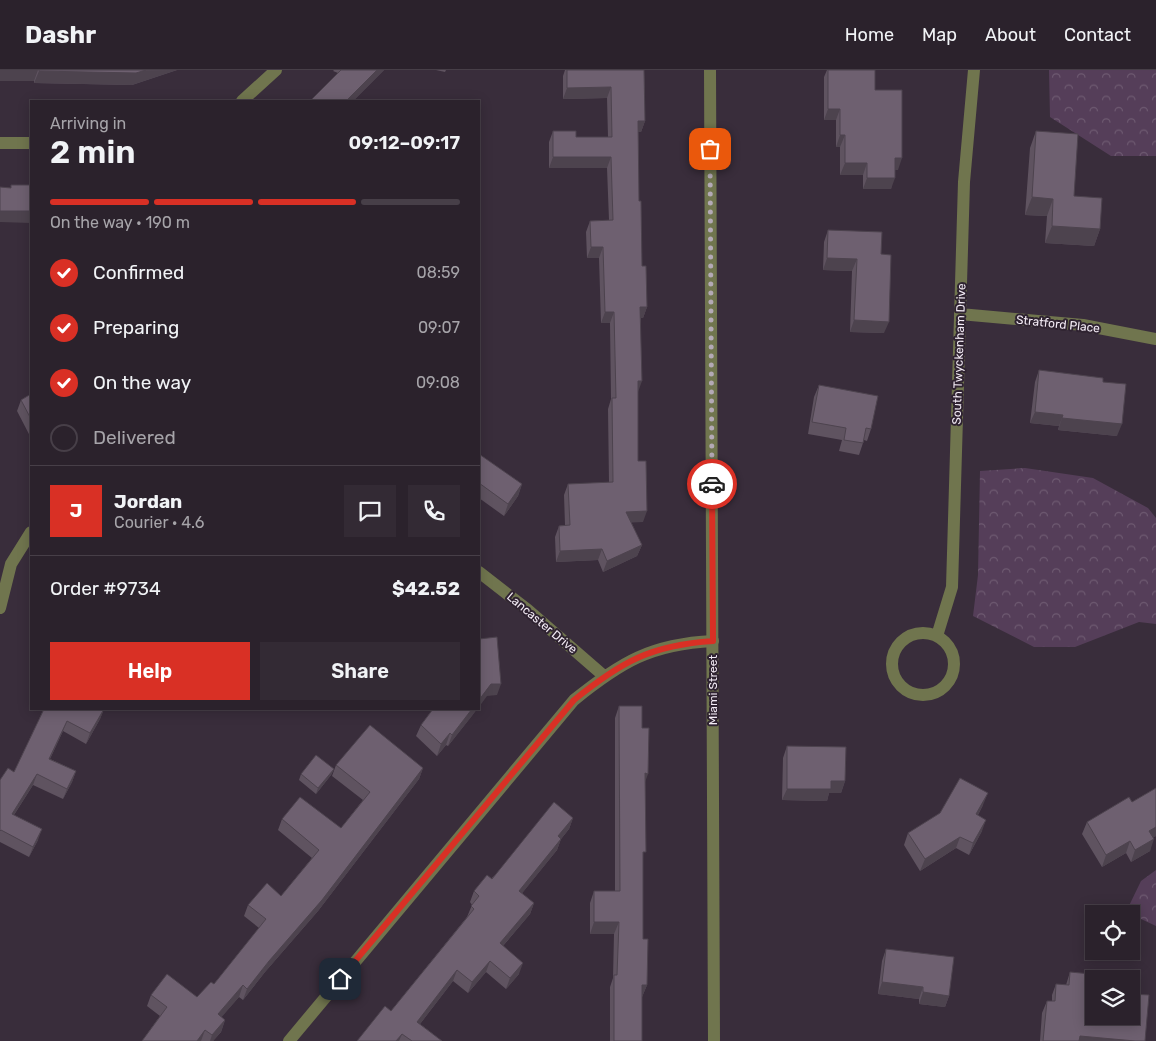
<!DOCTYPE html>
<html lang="en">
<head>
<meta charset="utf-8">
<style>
	body { margin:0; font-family:Rubik,sans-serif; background:#332a34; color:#f1f3f6; height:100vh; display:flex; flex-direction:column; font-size:19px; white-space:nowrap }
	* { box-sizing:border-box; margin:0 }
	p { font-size:16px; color:#a6a4a9 }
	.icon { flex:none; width:28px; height:28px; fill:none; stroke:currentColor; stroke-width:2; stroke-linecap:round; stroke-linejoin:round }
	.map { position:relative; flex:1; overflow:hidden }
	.details { position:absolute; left:30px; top:30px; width:450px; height:610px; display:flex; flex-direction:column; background:#2b222c; border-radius:0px; box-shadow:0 2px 12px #0003,0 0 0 1px #473f48 }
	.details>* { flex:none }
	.tools { position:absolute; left:1085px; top:835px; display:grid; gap:10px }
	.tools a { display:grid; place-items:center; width:55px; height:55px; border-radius:0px; background:#2b222c; box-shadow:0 2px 12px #0003,0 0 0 1px #473f48; font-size:25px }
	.pin { position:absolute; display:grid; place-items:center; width:42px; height:42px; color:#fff; margin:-21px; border-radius:10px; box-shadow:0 2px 8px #0006 }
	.courier { position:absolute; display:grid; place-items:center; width:50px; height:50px; margin:-25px; border:4px solid #d93025; border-radius:50%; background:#fff; color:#222; box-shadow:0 1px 6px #0007 }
	.overview em { font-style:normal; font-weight:600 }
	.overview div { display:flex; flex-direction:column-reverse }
	.overview { display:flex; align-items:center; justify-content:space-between; height:85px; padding:0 20px }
	h1 { font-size:32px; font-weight:600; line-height:38px }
	.bar { display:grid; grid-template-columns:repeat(4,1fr); gap:8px 5px; align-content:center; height:60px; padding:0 20px }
	.bar i { height:6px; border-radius:4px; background:#473f48 }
	.bar .selected { background:#d93025 }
	.bar p { grid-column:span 4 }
	.line { display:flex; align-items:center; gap:12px; padding:0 20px; border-top:1px solid #473f48 }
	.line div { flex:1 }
	.round { display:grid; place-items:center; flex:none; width:52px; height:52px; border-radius:0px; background:#332a34 }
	ol { padding:0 20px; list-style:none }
	li { display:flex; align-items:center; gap:15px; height:55px }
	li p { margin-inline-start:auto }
	li .icon { padding:5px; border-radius:50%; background:#d93025; color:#fff; stroke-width:4 }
	li:last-child { color:#a6a4a9 }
	li i { width:28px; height:28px; border:2px solid #473f48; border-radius:50% }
	.cta { display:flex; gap:10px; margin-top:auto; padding:10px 20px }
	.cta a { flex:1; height:58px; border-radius:0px; background:#d93025; color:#fff; font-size:20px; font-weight:600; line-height:58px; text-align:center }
	.cta a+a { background:#332a34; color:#f1f3f6 }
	header { display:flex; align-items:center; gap:30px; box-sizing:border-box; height:70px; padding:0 25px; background:#2b222c; border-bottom:1px solid #473f48 }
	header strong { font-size:24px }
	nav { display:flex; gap:28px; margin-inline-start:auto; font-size:18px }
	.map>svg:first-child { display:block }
	.forest { fill:url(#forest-crowns) }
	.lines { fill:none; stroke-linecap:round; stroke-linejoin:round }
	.minor { stroke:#70754e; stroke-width:12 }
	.tertiary { stroke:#70754e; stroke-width:12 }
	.wall { fill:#5f5360 }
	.shaded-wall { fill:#4d434e }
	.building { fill:#6e6070; stroke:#4d434e }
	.done { stroke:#b3a9b5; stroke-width:5; stroke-dasharray:0 9 }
	.route { stroke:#d93025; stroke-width:6 }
	.labels { text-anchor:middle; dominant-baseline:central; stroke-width:4; stroke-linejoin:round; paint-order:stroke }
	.street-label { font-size:12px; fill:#f4ecf6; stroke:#2f2331 }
</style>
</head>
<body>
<header>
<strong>Dashr</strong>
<nav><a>Home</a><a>Map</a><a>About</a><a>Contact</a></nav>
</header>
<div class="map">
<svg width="1156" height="971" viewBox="0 0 1156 971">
	<defs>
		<pattern id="forest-crowns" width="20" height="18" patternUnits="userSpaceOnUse" patternTransform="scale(1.25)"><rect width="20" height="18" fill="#553e59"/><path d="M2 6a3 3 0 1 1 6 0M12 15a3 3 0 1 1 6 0" fill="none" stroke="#6e5a71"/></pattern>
	</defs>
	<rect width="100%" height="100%" fill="#392d3b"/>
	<!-- forest -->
	<path class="forest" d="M1049,0H1156V86H1111L1050,47Z
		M1025,398L1093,408L1148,438L1156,448V554L1139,552L1075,577H1034L973,546L978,505L980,401Z
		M1156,800V856L1126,842L1141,811Z"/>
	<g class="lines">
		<!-- minor -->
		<path class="minor" d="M242,31L276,0
			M0,73H31
			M960,244L1083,255L1156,269
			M479,502L528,540L604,606
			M0,538L11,494L31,462
			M892 594a31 31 0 1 1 62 0a31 31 0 1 1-62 0Z
			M937,566L952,517L964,112L974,0
			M289,971L574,630C621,592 651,574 713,571"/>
		<!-- tertiary -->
		<path class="tertiary" d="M710,0L714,971"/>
	</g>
	<!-- wall -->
	<path class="wall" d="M0,0H177L132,15L34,13V11Z
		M334,0H384L353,31L338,3L333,1Z
		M436,0H446L445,2Z
		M565,0H644L645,51L641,62H638L639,131L642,196L647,237L643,248H641L638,321V391L643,452H631L642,475L637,486L603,502L598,490L556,492L555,467L559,456L565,455L564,425L568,414L609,413L608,339L611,329L610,253H601L599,188H587L586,162L590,151L609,150L607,98H549V72L553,61L576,67H608L607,28L563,29V6Z
		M827,0H875V20L898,100H895L891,119H863V105H840V77H836V50H824V7Z
		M1036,61L1074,126L1100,159L1094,176L1045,173L1047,146L1025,145L1030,78Z
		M828,160L881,184L884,263L850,262L852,201L823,200L824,172Z
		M1039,300L1103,312L1117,366L1058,360L1059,356L1030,353L1035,312Z
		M819,315L871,359L867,371L864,370L859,385L839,381L842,370L808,364L814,327Z
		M31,324V368L17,341L21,330Z
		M479,384L522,414L518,426L504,446L479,428Z
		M619,636L642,658L645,712L643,789V869L647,915L642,927V971H610V917L613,908L614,864H590V833L594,821H615V648Z
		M44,639H104L100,649L86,674L63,661L50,689L76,701L72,712L63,729L33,715L14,745L38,770L29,787L0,772V710L14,702Z
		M433,639H477L448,676L446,675L437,686L416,666L421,655Z
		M787,676L845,711L841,723H829L827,731L782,730L783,688Z
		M336,695L423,698L419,709L318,841L265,902L243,930L239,927L221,947L225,950L221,962L213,971H142L160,946L147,936L151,925L197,927L214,914L259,858L244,846L248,835L281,826L312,788L278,760L282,749L341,758L363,730L332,706Z
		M334,699L331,705L316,724L299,710L301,704Z
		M1156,718V766L1153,767L1150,781L1131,792L1126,783L1102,797L1082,764L1087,752L1132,732Z
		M983,735L978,745L982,761L969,785L956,778L920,801L904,775L908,763Z
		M573,748L569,759L561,769L557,780L522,823L534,833L530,844L503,876L519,904L506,919L486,902L468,923L453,911L420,954L442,971H357L391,941L467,847L472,835L470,832L474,821Z
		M886,879L949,926L945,937L919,934V929L878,924L882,891Z
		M1070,902L1091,910L1145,971H1040L1042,943L1047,931H1052V925L1056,914L1066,915Z"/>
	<!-- shaded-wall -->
	<path class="shaded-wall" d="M0,0H38L34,11H0Z
		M177,0L132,15L34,13L39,1Z
		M377,0H384L353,31H346Z
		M611,17L607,28L563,29L567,18Z
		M828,39H840L836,50H824Z
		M638,51H645L641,62H634Z
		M840,65H845L840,77H836Z
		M553,87H611L607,98H549Z
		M895,88H902L898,100H891Z
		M845,93H867L863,105H840Z
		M867,108H895L891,119H863Z
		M1032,127L1053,129L1047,146L1025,145Z
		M0,141H31V153L0,152Z
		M1052,156L1100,159L1094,176L1045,173Z
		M591,177H603L599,188H587Z
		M827,188L857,189L852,201L823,200Z
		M640,237H647L643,248H636Z
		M605,242H614L610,253H601Z
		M854,250L889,252L884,263L850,262Z
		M638,311H642L638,322Z
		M1035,342L1063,345L1059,356L1030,353Z
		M1062,348L1122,354L1117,366L1058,360Z
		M522,414L518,426L504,446L508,434Z
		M647,441L643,452L622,453L626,442Z
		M642,475L637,486L603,502L607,491Z
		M602,479L598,490L556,492L560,481Z
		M491,614H501L497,625L487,626L479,637V630Z
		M104,639L100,649L86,674L90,663Z
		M472,639H474L472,646L448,676L452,665Z
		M474,639H477L472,646Z
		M67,651L63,661L45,699L49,689Z
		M450,663L446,675L437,686L441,674Z
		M423,698L419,709L318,841L265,902L243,930L247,919L269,891Z
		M334,699L331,705L316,724L318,718Z
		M76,701L72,712L63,729L67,719Z
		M645,703L648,704L644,715Z
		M37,704L33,715L8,754L12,744Z
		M831,711H845L841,723H829L827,731L782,730L787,719Z
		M988,723L983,735L972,756L976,744Z
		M573,748L569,759L561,769L557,780L515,832L519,821L558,766Z
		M986,750L982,761L969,785L973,773Z
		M1156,757V766L1145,772L1149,761Z
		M42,759L38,770L29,787L33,777Z
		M960,767L956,778L920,801L925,789Z
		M1154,769L1150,781L1131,792L1135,780Z
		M1130,771L1126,783L1102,797L1106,785Z
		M534,833L530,844L495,885L500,873Z
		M594,852H619L614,864H590Z
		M490,891L486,902L468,923L472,912Z
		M523,893L519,904L506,919L510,908Z
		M457,900L453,911L413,963L417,952Z
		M882,912L923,917L919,929L878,924Z
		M243,915L239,927L214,956L218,944Z
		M642,915H647L642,927Z
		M923,922L949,926L945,937L919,934Z
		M225,950L221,962L213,971H210L212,965Z
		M205,960L201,971H197Z
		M402,964L399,971H396Z
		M1080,966L1135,971H1078Z"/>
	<!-- building -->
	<path class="building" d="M39,0H146L136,3L39,1Z
		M341,0H377L346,31H310Z
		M567,0H644L645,51H638L639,131H641L642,196H646L647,237H640L642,311H638V391H646L647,441L626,442L642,475L607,491L602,479L560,481L559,456L570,455L568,414L613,412L612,328H616L614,242H605L603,177H591L590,151L613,150L611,87H553V61H576V67H612L611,17L567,18Z
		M828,0H875V20H902V88H895V108H867V93H845V65H840V39H828Z
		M1036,61L1078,64L1074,126L1102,128L1100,159L1052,156L1053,129L1032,127Z
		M11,115H31V141H0V117L11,118Z
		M828,160L882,162L881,184L891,185L889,252L854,250L857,189L827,188Z
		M1039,300L1103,308V312L1126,314L1122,354L1062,348L1063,345L1035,342Z
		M819,315L878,326L871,359L866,358L863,373L844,370L846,358L812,352Z
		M31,324V349L21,330Z
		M479,384L522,414L508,434L479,413Z
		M497,567L501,614H491L479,630V569Z
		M619,636H642V658H649L648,704L645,703L646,782H643V869H648L647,915H642V971H614V905H617L619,852H594V821H620Z
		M44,639H104L90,663L67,651L49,689L76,701L67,719L37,704L12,744L42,759L33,777L1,760L0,761V710L8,698L14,702Z
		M433,639H472L452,665L450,663L441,674L421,655Z
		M370,655L423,698L322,830L269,891L247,919L243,915L218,944L225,950L212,965L205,960L197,971H142L167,937L151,925L167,904L197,927L211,912L214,914L266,849L248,835L267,813L281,826L319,780L282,749L300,727L341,758L370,722L336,695Z
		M787,676L846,677L845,711H831V719H787Z
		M316,685L334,699L318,718L301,704Z
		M960,708L988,723L976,744L986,750L973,773L960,767L925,789L908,763L940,743Z
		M1156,718V757L1149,761L1154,769L1135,780L1130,771L1106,785L1087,752L1129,727L1132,732Z
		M554,732L573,748L558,766L561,769L519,821L534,833L500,873L523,893L510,908L490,891L472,912L457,900L417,952L442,971H412L402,964L396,971H357L385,936L391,941L474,839L471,836L479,826L474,821L487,805L492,809Z
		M886,879L954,887L949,926L923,922V917L882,912Z
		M1070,902L1091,904V910H1094V946H1131V924L1149,925L1145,971H1135L1080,966L1079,971H1043L1047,931H1055L1056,914L1069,915Z"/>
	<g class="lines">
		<!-- done -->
		<path class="done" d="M710,79L712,414"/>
		<!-- route -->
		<path class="route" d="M340,909L574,630C621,592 651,575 713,571L712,414"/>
	</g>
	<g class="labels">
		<!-- street labels -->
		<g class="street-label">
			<text transform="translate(1058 254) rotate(6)">Stratford Place</text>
			<text transform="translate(959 284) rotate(-88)">South Twyckenham Drive</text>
			<text transform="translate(542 553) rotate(40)">Lancaster Drive</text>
			<text transform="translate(713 620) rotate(-90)">Miami Street</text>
		</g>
	</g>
</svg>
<div class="tools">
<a><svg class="icon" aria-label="locate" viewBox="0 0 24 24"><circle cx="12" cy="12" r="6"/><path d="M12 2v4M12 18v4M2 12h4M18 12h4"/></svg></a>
<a><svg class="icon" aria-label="layers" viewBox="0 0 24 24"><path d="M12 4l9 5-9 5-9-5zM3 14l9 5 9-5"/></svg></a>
</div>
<div class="pin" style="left:710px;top:79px;background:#ea580c"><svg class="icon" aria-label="bag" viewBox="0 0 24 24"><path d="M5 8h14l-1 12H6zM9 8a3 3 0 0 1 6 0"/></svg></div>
<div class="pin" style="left:340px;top:909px;background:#1f2937"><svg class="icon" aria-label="home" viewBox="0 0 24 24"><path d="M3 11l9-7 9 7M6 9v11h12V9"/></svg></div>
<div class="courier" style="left:712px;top:414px"><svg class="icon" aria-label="car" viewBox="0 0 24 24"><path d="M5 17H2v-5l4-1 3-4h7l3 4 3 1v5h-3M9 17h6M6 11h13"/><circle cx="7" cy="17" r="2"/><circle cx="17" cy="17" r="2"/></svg></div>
<section class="details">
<div class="overview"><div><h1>2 min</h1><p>Arriving in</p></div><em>09:12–09:17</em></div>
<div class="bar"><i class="selected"></i><i class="selected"></i><i class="selected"></i><i></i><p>On the way · 190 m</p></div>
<ol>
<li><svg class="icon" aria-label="check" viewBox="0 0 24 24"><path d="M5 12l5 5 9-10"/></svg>Confirmed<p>08:59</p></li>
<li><svg class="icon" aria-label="check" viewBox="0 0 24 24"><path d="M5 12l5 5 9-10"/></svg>Preparing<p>09:07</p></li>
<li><svg class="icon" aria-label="check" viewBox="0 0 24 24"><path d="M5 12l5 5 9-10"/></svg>On the way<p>09:08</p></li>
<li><i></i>Delivered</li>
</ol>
<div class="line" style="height:90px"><b class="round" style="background:#d93025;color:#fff">J</b><div><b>Jordan</b><p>Courier · 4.6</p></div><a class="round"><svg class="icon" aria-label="chat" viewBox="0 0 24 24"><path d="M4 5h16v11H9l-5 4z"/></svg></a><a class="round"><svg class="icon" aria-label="phone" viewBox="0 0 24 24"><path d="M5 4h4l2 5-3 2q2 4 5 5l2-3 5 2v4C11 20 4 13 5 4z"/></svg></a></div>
<div class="line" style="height:65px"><div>Order #9734</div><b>$42.52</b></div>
<div class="cta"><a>Help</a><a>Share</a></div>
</section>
</div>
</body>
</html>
